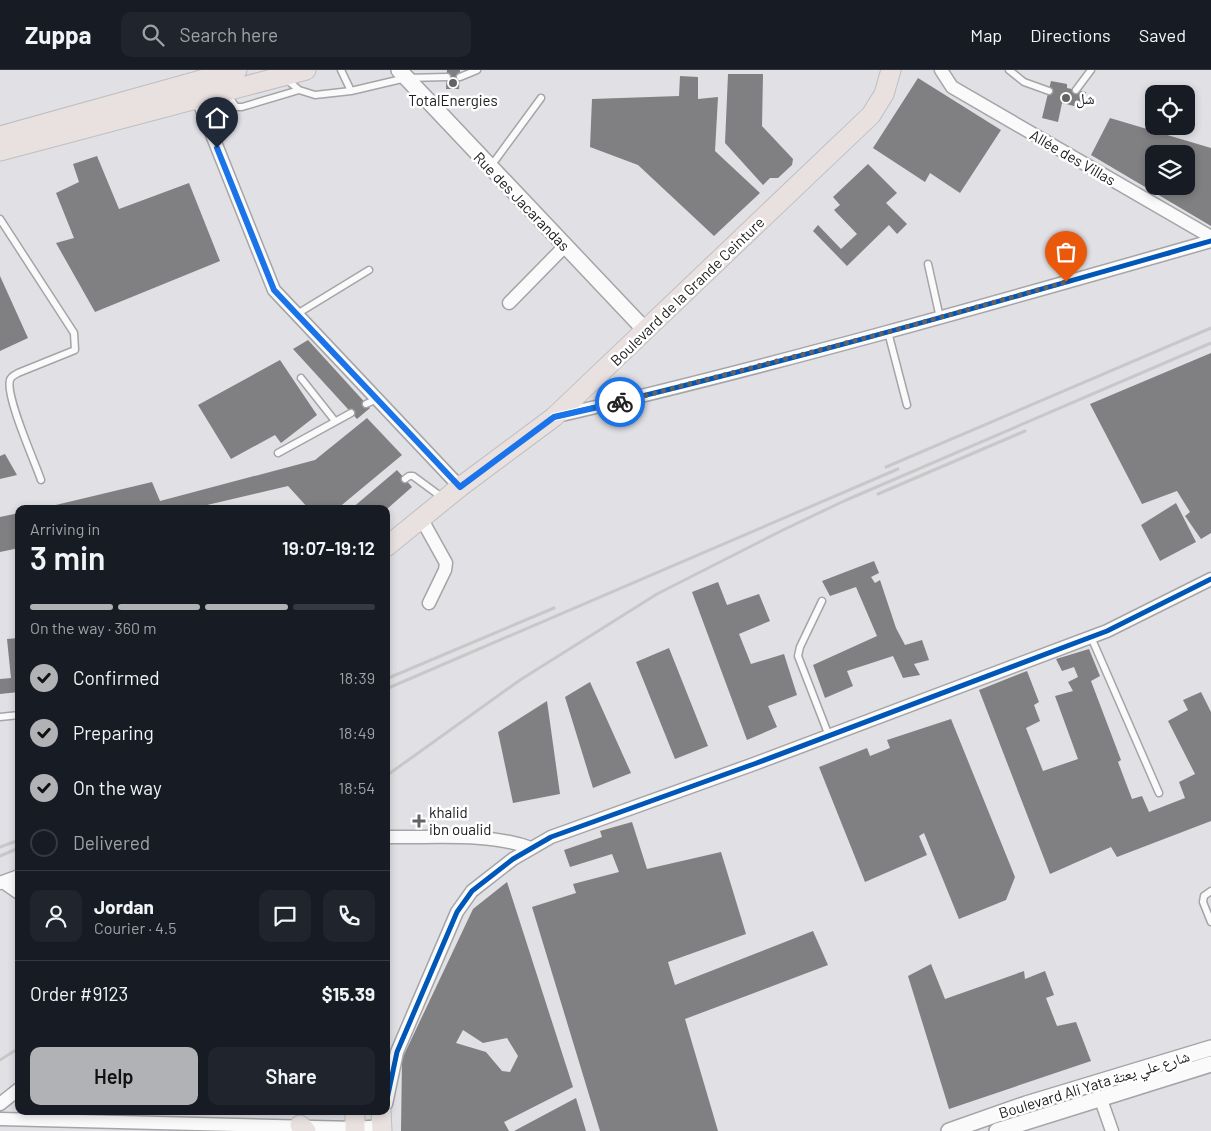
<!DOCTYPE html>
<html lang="en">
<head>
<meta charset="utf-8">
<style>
	body { margin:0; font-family:Barlow,"Noto Naskh Arabic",sans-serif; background:#20242c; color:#f1f3f6; height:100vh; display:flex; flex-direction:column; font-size:19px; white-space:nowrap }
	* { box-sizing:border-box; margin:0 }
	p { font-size:16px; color:#9ea1a6 }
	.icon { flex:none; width:28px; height:28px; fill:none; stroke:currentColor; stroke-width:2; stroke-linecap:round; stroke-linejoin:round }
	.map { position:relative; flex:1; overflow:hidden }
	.drawer { position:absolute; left:15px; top:435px; width:375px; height:610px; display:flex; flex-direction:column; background:#171b24; border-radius:10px; box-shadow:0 2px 8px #0003 }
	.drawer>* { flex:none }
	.tools { position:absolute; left:1145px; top:15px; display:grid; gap:10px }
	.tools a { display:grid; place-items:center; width:50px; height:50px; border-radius:10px; background:#171b24; box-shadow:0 2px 8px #0003; font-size:25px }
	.pin { position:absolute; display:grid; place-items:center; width:42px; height:42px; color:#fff; margin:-51px -21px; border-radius:50% 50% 50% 0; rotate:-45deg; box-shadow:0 0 5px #0007 }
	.pin .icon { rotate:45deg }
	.courier { position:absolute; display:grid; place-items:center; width:50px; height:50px; margin:-25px; border:4px solid #1a73e8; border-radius:50%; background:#fff; color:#222; box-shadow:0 1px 6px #0007 }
	.headline em { font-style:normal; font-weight:600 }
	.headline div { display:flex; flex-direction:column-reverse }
	.headline { display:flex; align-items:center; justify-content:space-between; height:85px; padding:0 15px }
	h1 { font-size:32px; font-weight:600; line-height:38px }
	.bar { display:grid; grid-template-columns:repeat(4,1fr); gap:8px 5px; align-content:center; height:60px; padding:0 15px }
	.bar i { height:6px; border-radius:4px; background:#363941 }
	.bar .current { background:#b1b2b5 }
	.bar p { grid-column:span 4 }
	.line { display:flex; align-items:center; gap:12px; padding:0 15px; border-top:1px solid #363941 }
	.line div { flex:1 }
	.round { display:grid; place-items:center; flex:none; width:52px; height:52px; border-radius:10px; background:#20242c }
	ol { padding:0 15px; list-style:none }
	li { display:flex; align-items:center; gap:15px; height:55px }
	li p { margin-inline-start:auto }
	li .icon { padding:5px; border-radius:50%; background:#b1b2b5; color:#111; stroke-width:4 }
	li:last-child { color:#9ea1a6 }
	li i { width:28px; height:28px; border:2px solid #363941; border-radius:50% }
	.cta { display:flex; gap:10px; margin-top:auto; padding:10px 15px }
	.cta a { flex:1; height:58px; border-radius:10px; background:#b1b2b5; color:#111; font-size:20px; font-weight:600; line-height:58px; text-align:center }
	.cta a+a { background:#20242c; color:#f1f3f6 }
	header { display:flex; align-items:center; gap:30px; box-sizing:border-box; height:70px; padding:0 25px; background:#171b24; border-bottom:1px solid #363941 }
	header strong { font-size:24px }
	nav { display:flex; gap:28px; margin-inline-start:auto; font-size:18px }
	.search { width:350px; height:45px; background:#20242c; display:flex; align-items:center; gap:12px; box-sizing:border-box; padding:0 18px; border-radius:10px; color:#9ea1a6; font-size:19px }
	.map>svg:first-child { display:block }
	.building { fill:#808083; fill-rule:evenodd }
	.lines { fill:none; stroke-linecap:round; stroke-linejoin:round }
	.service-casing { stroke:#a5a5a8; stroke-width:9 }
	.minor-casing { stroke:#a5a5a8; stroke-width:15 }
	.tertiary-casing { stroke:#a5a5a8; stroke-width:18 }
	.primary-casing { stroke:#bfbfc1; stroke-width:21 }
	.service { stroke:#fafafb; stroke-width:6 }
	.minor { stroke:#fafafb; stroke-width:12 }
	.tertiary { stroke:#fafafb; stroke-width:15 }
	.primary { stroke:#e8e1df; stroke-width:19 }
	.rail { stroke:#c8c8c9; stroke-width:3 }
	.cycleway-casing { stroke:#fff; stroke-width:8 }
	.cycleway { stroke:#0057b8; stroke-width:5 }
	.done { stroke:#636366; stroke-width:5; stroke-dasharray:0 9 }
	.route { stroke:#1a73e8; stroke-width:6 }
	.poi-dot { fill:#636366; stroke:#fff; stroke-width:2 }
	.labels { text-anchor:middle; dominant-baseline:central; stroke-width:5; stroke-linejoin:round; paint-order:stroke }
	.poi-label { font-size:15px; fill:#202022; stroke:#fff; text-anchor:start }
	.street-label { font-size:15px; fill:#202022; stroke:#fff }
</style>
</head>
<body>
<header>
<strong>Zuppa</strong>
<div class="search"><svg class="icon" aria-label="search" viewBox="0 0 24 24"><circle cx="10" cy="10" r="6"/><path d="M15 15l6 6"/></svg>Search here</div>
<nav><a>Map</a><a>Directions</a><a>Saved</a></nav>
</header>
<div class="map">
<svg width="1211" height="1061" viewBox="0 0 1211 1061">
	<rect width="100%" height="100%" fill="#e0e0e5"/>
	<!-- building -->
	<path class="building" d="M447,0H460L459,19H446Z
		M728,4H763L762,56L793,89L792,95L778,108H770L763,115L725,73Z
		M680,6L698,7V29L718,27L715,81L760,123L714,166L638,95L590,77L592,29L679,26Z
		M918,8L1001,60L960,123L930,103L925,112L873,78Z
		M1051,11L1067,14V18L1086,22L1082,38L1062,33L1058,52L1042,48Z
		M1110,48L1211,78V156L1091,85ZM1154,84H1186V116H1154Z
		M97,86L119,139L189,113L220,191L95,242L56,173L74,168L56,123L79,112L73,94Z
		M868,94L897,123L886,133L907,154L897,164L889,155L847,196L813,161L818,155L841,179L857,164L834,140L840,135L833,127Z
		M0,206L28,268L0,281Z
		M308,270L370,338L357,349L293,279Z
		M1211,283V463L1201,469L1185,446L1190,442L1177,421L1142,434L1090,334Z
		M280,290L317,345L281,373L275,365L231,389L198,335Z
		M367,348L402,385L337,439H309L288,416L190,439H39L152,412L160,431L315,390Z
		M5,384L17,405L0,409V386Z
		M397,400L412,417L387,439H351Z
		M1176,433L1196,472L1160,491L1141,455Z
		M19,443V478L0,482V447Z
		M874,491L879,503L871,507L875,513L880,510L896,558L905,575L922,570L929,590L914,594L920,605L903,608L893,586L847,601L853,616L825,628L813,595L877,566L856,517L830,526L822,511Z
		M718,512L727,535L759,524L770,551L739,564L751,594L784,584L797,625L768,636L777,657L747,670L692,522Z
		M19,568V622L0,624V609L11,608L7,569Z
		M669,578L708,676L675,689L636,592Z
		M1089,579L1100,606L1091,611L1121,690L1118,692L1132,729L1142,726L1149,742L1185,728L1179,712L1195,704L1168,651L1188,640L1183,630L1201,622L1211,642V751L1117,787L1111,777L1050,804L979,620L1027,601L1039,632L1034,635L1040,651L1026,658L1043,701L1078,689L1055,626L1073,621L1068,612L1078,607L1074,597L1062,601L1056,589Z
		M590,612L631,703L593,718L565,627Z
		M547,631L560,724L513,733L498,662Z
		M951,649L1015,807L1006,830L959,849L924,763L919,766L927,785L865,812L819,697L867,678L870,686L890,678L887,670Z
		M632,752L647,799L721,782L746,864L668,892L675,915L813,861L828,895L685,949L718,1061H600L532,837L576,823L573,814L619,802L612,784L570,797L564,780L602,767L600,761Z
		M507,812L573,1017L504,1052L509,1061H401L402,989L473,839ZM463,960L483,973L507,968L518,986L510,1002L502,1001L486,982L456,973Z
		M931,894L945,929L1024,901L1025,909L1045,901L1054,925L1046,928L1057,956L1076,952L1091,991L949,1039L908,906Z
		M576,1028L586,1061H514Z"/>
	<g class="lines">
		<!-- service casing -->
		<g class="service-casing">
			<path id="service" d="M341,0L351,21
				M1009,0L1024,12L1049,21
				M460,7L477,0
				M285,8L299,20L315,25L351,21L406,8L447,7
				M1076,20L1091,0
				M227,24L236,37H242L299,20
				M491,96L541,28
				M0,149L74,263L75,280L18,303C15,305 11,306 10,310C5,326 35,392 41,410
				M928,194L940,248
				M297,244L369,200
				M888,262L907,335
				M301,308L335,351
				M366,334L377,329
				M278,383L351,343
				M405,409L409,406H413L443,428
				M822,531L800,577L798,586L829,666
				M1091,567L1159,723
				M0,647L19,645
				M1211,821L1204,826L1203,832L1211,852"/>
		</g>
		<!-- minor casing -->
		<g class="minor-casing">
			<path id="minor" d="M941,0L952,17L1211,167
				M197,27L274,220L460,417
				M509,233L565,176
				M557,346C777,295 994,233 1211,171
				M421,448L446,493L445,500L429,533
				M388,767C435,768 486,762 531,778
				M3,812L19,823
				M0,813L19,806
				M1100,1027L1112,1061
				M0,1034L19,1019
				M386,1034L397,982L457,842L472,821L513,789L551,767L754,694L1107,561L1211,509
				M0,1049L355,1058L382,1056L383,1049"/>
		</g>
		<!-- tertiary casing -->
		<g class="tertiary-casing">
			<path id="tertiary" d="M399,0L646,261
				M949,1061L1026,1034L1211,978
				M997,1061L1211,994"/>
		</g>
		<!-- primary casing -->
		<g class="primary-casing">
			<path id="primary" d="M0,66L237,0
				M0,81L306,0
				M386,477L460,417L554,347L871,45L884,24L891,0
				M381,1041L382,1061
				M300,1055L306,1061
				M355,1061V1041"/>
		</g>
		<!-- service -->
		<use href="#service" class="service"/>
		<!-- minor -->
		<use href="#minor" class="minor"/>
		<!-- tertiary -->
		<use href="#tertiary" class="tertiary"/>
		<!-- primary -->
		<use href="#primary" class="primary"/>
		<!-- rail -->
		<path class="rail" d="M886,397L1211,258
			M878,424L1025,361
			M386,609L554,538
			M386,619L898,399
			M386,706L520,610L657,524L783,460L844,431L1211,273
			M0,777L19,770
			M0,786L19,778
			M0,990L19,978"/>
		<!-- cycleway casing -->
		<g class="cycleway-casing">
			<path id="cycleway" d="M554,347C775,296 993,233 1211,171
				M386,1034L397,982L457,842L472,821L513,789L551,767L754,694L1107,561L1211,509"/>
		</g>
		<!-- cycleway -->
		<use href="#cycleway" class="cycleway"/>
	</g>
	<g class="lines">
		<!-- done -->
		<path class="done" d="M620,332L888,262L1066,212"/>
		<!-- route -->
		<path class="route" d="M217,78L274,220L460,417L554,347L620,332"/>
	</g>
	<!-- markers -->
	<g class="poi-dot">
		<circle cx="453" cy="13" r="5"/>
		<circle cx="1066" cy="28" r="5"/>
		<path d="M416.5 743.5h5v5h5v5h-5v5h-5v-5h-5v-5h5z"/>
	</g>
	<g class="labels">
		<!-- poi labels -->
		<g class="poi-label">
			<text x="1076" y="28">شل</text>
			<text x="453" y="30" text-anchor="middle">TotalEnergies</text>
			<text x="429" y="742">khalid<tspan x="429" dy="17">ibn oualid</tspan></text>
		</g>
		<!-- street labels -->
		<g class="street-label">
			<text transform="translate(1073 87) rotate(30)">Allée des Villas</text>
			<text transform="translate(522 131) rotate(46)">Rue des Jacarandas</text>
			<text transform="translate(687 221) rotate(-44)">Boulevard de la Grande Ceinture</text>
			<text transform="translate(1094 1014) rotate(-17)">Boulevard Ali Yata شارع علي يعتة</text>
		</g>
	</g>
</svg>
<div class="tools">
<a><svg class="icon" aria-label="locate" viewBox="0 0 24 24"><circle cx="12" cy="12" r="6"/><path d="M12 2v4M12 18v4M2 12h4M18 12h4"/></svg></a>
<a><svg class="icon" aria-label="layers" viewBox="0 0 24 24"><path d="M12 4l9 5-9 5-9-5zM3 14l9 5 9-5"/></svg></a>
</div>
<div class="pin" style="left:1066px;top:212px;background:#ea580c"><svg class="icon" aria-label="bag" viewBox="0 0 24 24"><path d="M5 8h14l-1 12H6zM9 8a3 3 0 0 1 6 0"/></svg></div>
<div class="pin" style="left:217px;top:78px;background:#1f2937"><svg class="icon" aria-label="home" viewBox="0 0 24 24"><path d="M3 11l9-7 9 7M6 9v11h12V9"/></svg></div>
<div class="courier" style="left:620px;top:332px"><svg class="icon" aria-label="bike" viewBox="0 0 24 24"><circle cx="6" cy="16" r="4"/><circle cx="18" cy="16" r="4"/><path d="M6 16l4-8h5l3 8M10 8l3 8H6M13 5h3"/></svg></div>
<section class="drawer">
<div class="headline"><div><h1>3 min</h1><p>Arriving in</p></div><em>19:07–19:12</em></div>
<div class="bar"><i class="current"></i><i class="current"></i><i class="current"></i><i></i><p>On the way · 360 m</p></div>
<ol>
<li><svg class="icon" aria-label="check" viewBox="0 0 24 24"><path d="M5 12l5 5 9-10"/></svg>Confirmed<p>18:39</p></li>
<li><svg class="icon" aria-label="check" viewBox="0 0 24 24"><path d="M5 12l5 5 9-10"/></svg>Preparing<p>18:49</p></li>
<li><svg class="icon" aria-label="check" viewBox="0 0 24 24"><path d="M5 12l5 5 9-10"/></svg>On the way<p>18:54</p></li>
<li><i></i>Delivered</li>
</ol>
<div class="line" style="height:90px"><a class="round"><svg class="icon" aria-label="person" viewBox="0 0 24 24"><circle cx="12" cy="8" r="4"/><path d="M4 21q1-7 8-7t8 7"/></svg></a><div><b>Jordan</b><p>Courier · 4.5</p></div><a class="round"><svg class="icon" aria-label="chat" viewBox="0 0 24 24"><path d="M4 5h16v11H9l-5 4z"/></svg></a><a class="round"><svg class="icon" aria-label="phone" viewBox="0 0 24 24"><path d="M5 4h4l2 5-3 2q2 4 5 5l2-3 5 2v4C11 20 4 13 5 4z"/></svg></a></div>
<div class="line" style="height:65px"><div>Order #9123</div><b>$15.39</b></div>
<div class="cta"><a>Help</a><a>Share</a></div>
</section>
</div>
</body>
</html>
